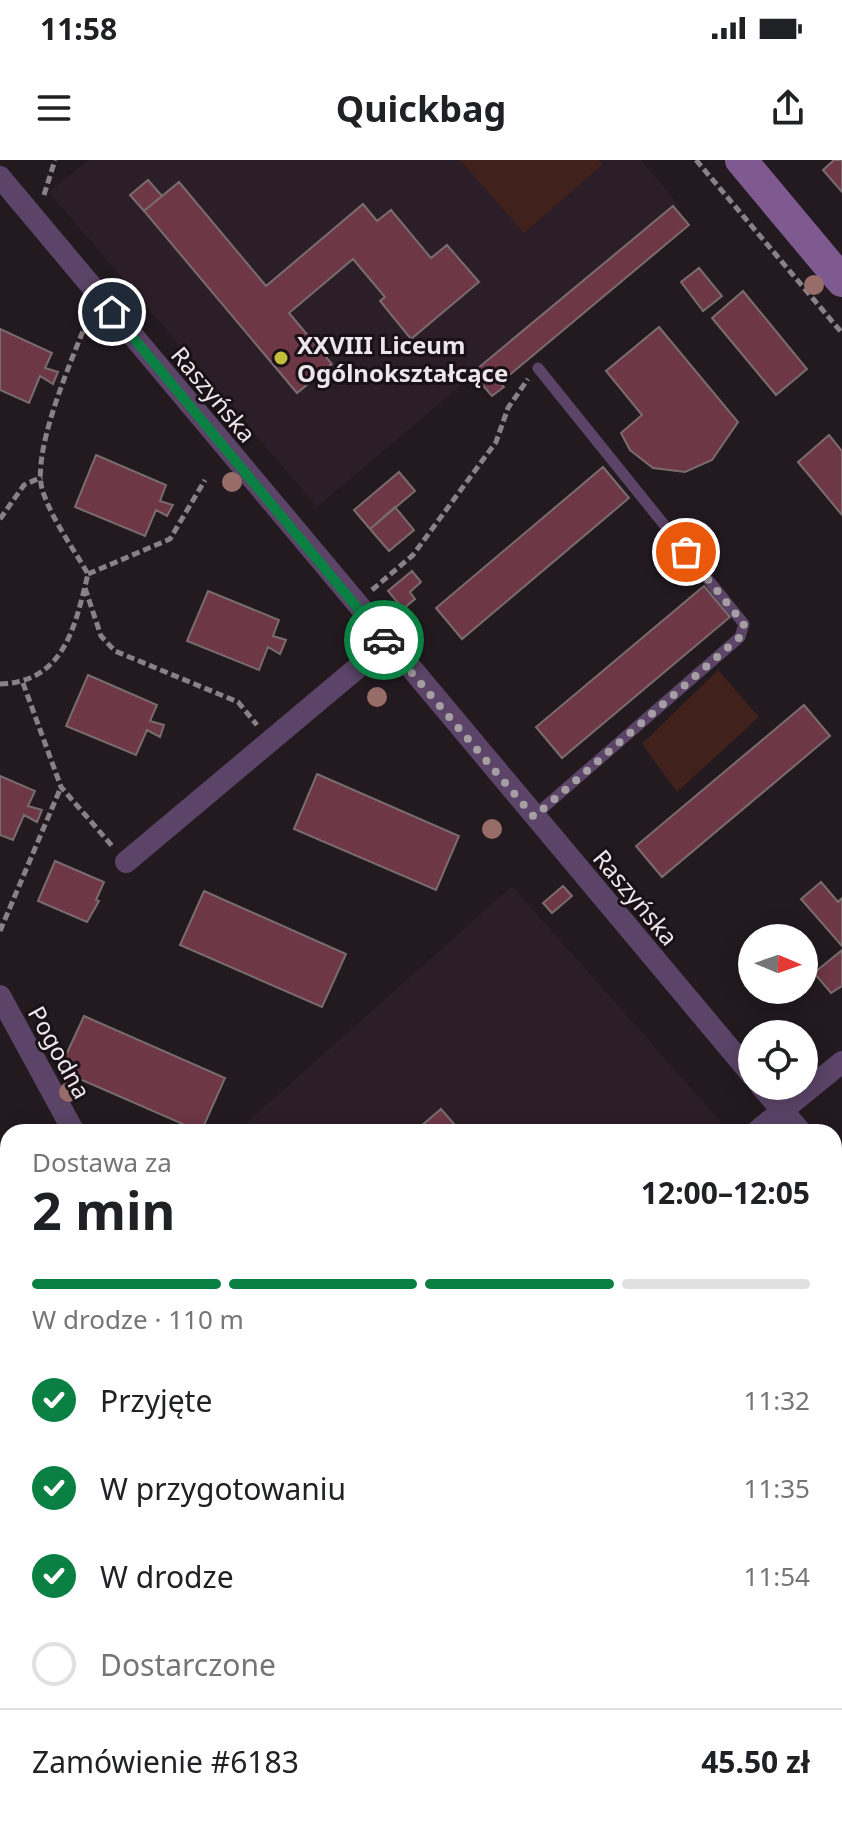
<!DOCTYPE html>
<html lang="pl">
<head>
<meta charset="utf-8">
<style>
	body { margin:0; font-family:"Noto Sans",sans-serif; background:#f2f2f2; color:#202124; height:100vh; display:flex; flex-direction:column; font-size:30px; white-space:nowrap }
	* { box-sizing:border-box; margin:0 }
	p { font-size:26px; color:#757577 }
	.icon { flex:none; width:44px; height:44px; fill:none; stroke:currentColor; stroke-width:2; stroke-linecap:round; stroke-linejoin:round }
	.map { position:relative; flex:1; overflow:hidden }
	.panel { position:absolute; left:0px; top:964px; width:842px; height:704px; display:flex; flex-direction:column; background:#fff; border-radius:24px 24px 0 0; box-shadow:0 4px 20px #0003 }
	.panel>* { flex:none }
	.needle { width:52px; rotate:92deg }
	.fabs { position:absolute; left:738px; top:764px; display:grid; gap:16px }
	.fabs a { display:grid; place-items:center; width:80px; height:80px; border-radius:50%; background:#fff; box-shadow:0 4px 20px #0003; font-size:40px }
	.pin { position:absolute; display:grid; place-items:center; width:68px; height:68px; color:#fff; margin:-34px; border:4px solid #fff; border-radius:50%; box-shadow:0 2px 8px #0007 }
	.courier { position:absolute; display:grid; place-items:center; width:80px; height:80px; margin:-40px; border:6px solid #0b8043; border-radius:50%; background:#fff; color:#222; box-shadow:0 2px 10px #0007 }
	.head em { font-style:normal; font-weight:700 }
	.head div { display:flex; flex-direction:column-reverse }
	.head { display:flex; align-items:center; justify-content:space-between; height:136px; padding:0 32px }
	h1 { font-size:52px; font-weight:700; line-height:60px }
	.bar { display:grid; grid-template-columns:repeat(4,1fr); gap:12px 8px; align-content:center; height:96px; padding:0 32px }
	.bar i { height:10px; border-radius:6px; background:#e0e0e0 }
	.bar .current { background:#0b8043 }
	.bar p { grid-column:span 4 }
	.line { display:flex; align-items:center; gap:20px; padding:0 32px; border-top:2px solid #e0e0e0 }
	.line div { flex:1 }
	ol { padding:0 32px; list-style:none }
	li { display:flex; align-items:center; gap:24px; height:88px }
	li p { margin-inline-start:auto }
	li .icon { padding:8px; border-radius:50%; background:#0b8043; color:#fff; stroke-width:4 }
	li:last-child { color:#757577 }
	li i { width:44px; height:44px; border:4px solid #e0e0e0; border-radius:50% }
	.status { display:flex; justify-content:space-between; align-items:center; height:56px; padding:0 40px; background:#fff; direction:ltr }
	.status svg { height:22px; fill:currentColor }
	header { display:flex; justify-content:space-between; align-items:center; height:104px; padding:0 32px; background:#fff; font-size:36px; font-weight:700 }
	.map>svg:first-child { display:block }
	.built { fill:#2c1e28 }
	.green { fill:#40211c }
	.building { fill:#6e3746; stroke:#796c6e; stroke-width:2 }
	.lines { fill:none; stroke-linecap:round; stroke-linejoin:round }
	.path { stroke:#888186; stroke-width:5; stroke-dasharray:8 4; stroke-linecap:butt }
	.lane { stroke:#5b4467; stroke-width:11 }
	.street { stroke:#5b4467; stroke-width:22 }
	.secondary { stroke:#7e5a91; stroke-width:32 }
	.tree { fill:#986c68 }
	.done { stroke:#a59fa3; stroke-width:8; stroke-dasharray:0 14.4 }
	.route { stroke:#0b8043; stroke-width:10 }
	.poi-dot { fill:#c3bd3e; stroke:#191116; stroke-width:3 }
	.labels { text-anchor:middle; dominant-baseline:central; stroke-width:6; stroke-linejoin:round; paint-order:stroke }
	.poi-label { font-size:24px; font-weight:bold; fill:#ece6ea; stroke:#191116; text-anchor:start }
	.street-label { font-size:24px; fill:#ece6ea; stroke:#191116 }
</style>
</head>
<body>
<div class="status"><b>11:58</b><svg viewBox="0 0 49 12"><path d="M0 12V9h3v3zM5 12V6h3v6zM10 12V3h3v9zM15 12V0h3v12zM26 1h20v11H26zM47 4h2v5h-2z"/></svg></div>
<header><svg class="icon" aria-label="menu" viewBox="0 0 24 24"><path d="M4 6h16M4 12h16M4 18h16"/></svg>Quickbag<svg class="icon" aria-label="share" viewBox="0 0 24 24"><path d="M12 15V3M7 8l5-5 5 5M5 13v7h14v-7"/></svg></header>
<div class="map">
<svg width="842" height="1668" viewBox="0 0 842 1668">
	<rect width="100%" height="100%" fill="#221a1f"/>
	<!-- built -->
	<path class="built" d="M88,0H641L677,43L317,347L49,32Z
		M512,726L721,962L710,972H236Z"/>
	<!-- green -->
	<path class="green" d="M460,0H598L602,5L524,73Z
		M718,510L759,557L677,632L642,584Z
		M0,1223L8,1232V1660H380L387,1668H0Z
		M842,1482V1565L834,1556V1489Z"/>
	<!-- building -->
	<path class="building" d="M834,0H842V32L823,10Z
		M148,20L162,36L144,51L130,35Z
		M179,22L266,126L363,44L377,61L391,50L431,98L447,85L479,122L411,179L380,141L385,137L353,99L289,153L332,204L297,233L144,51Z
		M673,46L689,65L500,223L504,227L492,236L472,213Z
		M699,108L722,136L703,151L681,122Z
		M743,131L807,209L776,235L712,158Z
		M659,167L738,262L712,300L685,312L653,308L630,290L621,273L642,255L606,211Z
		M0,169L52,193L45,208L58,212L53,224L40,216L29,243L0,230Z
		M829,275L842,291V355L798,302Z
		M96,295L166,325L160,341L173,345L167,356L156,350L145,376L75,347Z
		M603,307L629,338L462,479L436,448Z
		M399,312L415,331L370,369L354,350Z
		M395,347L414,370L389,391L370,369Z
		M412,411L421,422L410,432L415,439L403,449L388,431Z
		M704,426L730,457L562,598L536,567Z
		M208,431L279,460L273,476L286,480L280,494L268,487L259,510L187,481Z
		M88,515L157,545L150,561L164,565L160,577L147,570L136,595L66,566Z
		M804,545L830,576L662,717L636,686Z
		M317,614L459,676L436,730L294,669Z
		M0,616L35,631L28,646L42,650L37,662L24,655L13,680L0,675Z
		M55,701L104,722L96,740L99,741L87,762L38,741Z
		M821,722L838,742L842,738V786L801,739Z
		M563,726L572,736L552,753L543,743Z
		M204,731L346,794L322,847L180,785Z
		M842,790V826L831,833L814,813Z
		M84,856L225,918L201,972L59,910Z
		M441,949L461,972H414Z
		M834,1123L842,1133V1211L834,1201Z
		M842,1360V1421L834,1411V1367Z
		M842,1568V1602L834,1610V1576Z
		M578,1660H621L611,1668H585Z"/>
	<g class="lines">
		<!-- path -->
		<path class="path" d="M696,0L842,173
			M44,35L55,0
			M0,359L24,325L42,317
			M88,414L170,379L205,320
			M85,428L101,476L115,491L238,542L257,565
			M372,430L413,395L496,282L508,248L528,219
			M23,523L61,627L113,687
			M0,524C64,522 75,467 88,414C73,388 53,361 43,332C30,297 69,206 83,171
			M0,771L61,627
			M0,1031L8,1040
			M834,1226L842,1236
			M834,1457L842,1450
			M0,1537L8,1530
			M834,1653L842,1646
			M548,1660L549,1668
			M223,1668L232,1660
			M816,1668L826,1660"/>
		<!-- lane -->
		<path class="lane" d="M534,656L740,477L744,464L538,208
			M0,1144L8,1154
			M834,1279L842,1273
			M774,1668L783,1660"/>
		<!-- street -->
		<path class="street" d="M0,17L752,915
			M126,702L387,483
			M0,836L74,972
			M761,926L801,972
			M756,972L842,902
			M834,1012L842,1021
			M705,1660L712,1668"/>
		<!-- secondary -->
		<path class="secondary" d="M741,0L842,121"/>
	</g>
	<!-- trees -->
	<g class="tree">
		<circle cx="814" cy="125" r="10"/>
		<circle cx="232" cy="322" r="10"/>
		<circle cx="377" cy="537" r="10"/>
		<circle cx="492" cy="669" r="10"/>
		<circle cx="69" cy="932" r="10"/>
	</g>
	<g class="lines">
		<!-- done -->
		<path class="done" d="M384,480L534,657L740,477L744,464L686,392"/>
		<!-- route -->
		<path class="route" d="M112,152L384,480"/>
	</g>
	<!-- markers -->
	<circle class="poi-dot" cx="281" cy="198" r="8"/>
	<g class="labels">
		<!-- poi labels -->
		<g class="poi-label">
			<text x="297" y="184">XXVIII Liceum<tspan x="297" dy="28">Ogólnokształcące</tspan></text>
		</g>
		<!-- street labels -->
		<g class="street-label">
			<text transform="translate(214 234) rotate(50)">Raszyńska</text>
			<text transform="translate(636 737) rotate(50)">Raszyńska</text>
			<text transform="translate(60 892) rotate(61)">Pogodna</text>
		</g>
	</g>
</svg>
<div class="fabs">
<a><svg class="needle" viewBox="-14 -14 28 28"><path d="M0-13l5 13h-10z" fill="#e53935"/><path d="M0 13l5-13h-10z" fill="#757577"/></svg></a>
<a><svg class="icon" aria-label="locate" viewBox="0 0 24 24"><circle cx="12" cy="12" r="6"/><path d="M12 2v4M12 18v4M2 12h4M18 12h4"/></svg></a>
</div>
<div class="pin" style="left:686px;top:392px;background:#ea580c"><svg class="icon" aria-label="bag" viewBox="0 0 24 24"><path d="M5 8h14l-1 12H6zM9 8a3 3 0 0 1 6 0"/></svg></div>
<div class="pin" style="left:112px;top:152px;background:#1f2937"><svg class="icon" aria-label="home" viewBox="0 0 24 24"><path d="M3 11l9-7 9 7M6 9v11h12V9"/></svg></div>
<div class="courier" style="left:384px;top:480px"><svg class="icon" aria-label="car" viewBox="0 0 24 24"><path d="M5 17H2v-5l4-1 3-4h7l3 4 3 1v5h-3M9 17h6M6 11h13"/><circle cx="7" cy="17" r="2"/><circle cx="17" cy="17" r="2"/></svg></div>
<section class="panel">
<div class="head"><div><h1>2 min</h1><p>Dostawa za</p></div><em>12:00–12:05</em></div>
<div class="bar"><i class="current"></i><i class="current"></i><i class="current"></i><i></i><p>W drodze · 110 m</p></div>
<ol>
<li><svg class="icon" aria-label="check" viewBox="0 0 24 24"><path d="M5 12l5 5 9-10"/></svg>Przyjęte<p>11:32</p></li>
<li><svg class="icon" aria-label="check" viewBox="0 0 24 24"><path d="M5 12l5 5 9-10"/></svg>W przygotowaniu<p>11:35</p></li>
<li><svg class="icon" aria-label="check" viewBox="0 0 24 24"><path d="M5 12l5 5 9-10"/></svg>W drodze<p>11:54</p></li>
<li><i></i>Dostarczone</li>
</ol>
<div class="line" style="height:104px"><div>Zamówienie #6183</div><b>45.50 zł</b></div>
</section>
</div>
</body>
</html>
